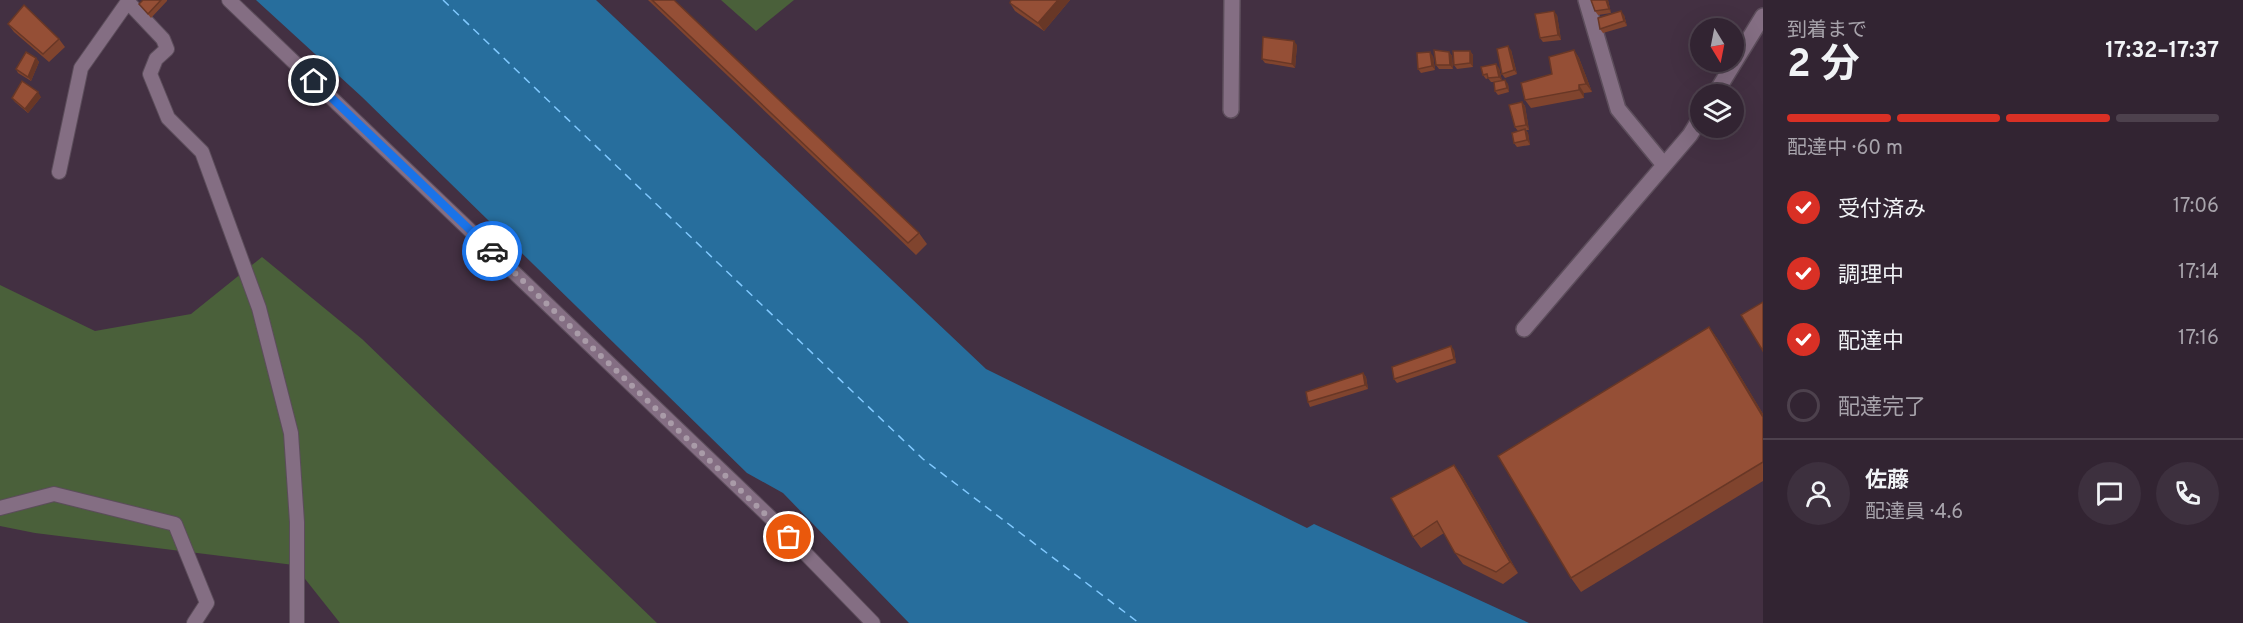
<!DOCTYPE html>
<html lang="ja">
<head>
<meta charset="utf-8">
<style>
	body { margin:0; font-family:Overpass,"Noto Sans JP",sans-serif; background:#3d303e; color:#f1f3f6; height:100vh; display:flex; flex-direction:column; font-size:22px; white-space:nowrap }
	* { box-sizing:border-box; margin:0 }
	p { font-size:20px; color:#a8a4ac }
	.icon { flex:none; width:33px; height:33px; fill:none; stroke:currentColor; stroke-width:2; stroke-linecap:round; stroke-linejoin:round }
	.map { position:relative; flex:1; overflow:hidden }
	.side { display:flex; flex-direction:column; background:#322432; width:480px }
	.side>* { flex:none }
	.needle { width:39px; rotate:170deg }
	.tools { position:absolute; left:1690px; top:18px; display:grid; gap:12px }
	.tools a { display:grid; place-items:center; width:54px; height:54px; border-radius:50%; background:#322432; box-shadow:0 6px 24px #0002,0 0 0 2px #4d414d; font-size:30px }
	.pin { position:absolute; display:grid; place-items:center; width:51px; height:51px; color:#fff; margin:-26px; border:3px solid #fff; border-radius:50%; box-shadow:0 2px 6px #0007 }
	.courier { position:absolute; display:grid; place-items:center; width:60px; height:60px; margin:-30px; border:4px solid #1a73e8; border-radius:50%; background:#fff; color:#222; box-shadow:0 2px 8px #0007 }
	.head em { font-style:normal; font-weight:700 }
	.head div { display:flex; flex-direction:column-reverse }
	.head { display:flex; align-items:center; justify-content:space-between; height:102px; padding:0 24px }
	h1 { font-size:39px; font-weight:700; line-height:45px }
	.bar { display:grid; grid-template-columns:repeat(4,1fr); gap:9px 6px; align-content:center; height:72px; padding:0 24px }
	.bar i { height:8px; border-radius:4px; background:#4d414d }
	.bar .active { background:#d93025 }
	.bar p { grid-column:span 4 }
	.line { display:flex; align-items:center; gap:15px; padding:0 24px; border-top:2px solid #4d414d }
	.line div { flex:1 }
	.round { display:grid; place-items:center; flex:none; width:63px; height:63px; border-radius:32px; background:#3d303e }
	ol { padding:0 24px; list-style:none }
	li { display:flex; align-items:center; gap:18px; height:66px }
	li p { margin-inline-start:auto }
	li .icon { padding:6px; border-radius:50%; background:#d93025; color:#fff; stroke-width:4 }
	li:last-child { color:#a8a4ac }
	li i { width:33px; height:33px; border:3px solid #4d414d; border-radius:50% }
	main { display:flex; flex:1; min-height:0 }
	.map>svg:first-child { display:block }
	.green { fill:#4a603a }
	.water { fill:#276e9d }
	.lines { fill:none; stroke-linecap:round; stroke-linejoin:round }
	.ferry { stroke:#81c9ff; stroke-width:1.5; stroke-dasharray:8 6; stroke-linecap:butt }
	.service-casing { stroke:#5c4d5b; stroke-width:16 }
	.minor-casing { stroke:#5c4d5b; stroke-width:18 }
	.service { stroke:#846e83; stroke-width:14 }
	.minor { stroke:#846e83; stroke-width:15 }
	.wall { fill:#80442e }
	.shaded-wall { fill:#683726 }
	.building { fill:#954f36; stroke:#683726; stroke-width:1.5 }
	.done { stroke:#a99ba8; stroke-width:6; stroke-dasharray:0 10.8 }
	.route { stroke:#1a73e8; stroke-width:8 }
</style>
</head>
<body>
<main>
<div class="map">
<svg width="1763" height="623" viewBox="0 0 1763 623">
	<rect width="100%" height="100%" fill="#433042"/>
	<!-- green -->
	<path class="green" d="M721,0H794L756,31Z
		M262,257L362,339L657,623H340L294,565L35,533L0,526V285L95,331L191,314Z"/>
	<!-- water -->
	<path class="water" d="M256,0H596L986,369L1307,528L1314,524L1529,623H909L783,493L747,473L362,97Z"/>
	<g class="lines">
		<!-- ferry -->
		<path class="ferry" d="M443,0L923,459L1139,623"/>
		<!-- service casing -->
		<g class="service-casing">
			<path id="service" d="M229,0L773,520L873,623
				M128,2L163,39L167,49L156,59L150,74L168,118L202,152L259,308L291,433L297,522V623
				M59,172L81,68L129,0
				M0,508L54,494L175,524L207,603L194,623"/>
		</g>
		<!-- minor casing -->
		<g class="minor-casing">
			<path id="minor" d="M1586,0L1618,109L1664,165
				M1715,94L1763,16
				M1231,110L1232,0
				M1524,329L1690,135L1701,117"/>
		</g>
		<!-- service -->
		<use href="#service" class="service"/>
		<!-- minor -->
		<use href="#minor" class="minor"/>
	</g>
	<!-- wall -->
	<path class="wall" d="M143,0H167V1L151,18L139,4Z
		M648,0H674L919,233L927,244L916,255Z
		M1011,0H1070L1044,31L1015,11L1010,3Z
		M1591,0H1608L1611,13L1598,15L1595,11Z
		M1557,15L1561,40L1543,42L1540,38Z
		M1624,15L1627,26L1603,33L1600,29Z
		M8,24L59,39L65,47L49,62L14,32Z
		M1297,45L1295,68L1265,63L1262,59Z
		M1511,50L1517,74L1505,78L1502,74Z
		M1574,50L1579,58L1592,92L1584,93V98L1531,108L1525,100L1552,74Z
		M1470,51L1473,55V67L1457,69L1454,65Z
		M1449,52L1452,56L1453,69H1439L1436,65Z
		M1433,56L1435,70L1421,73L1418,69Z
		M36,58L39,62L31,81L18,73L16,69Z
		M1499,68L1502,81L1508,84L1509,92L1498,95L1495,91L1497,82H1491L1488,78L1486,79L1483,75Z
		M41,97L28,113L15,102L12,98Z
		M1522,102L1525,106L1529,130H1526L1528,133L1530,145L1517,147L1514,143L1518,131L1515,127Z
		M1709,327L1719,341L1763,414V481L1581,592L1571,578Z
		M1454,350L1456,363L1397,383L1394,379Z
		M1363,373L1366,377L1368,389L1310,407L1308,402Z
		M1454,465L1462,476L1518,573L1503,584L1463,564L1455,553L1444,533L1421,548L1413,537Z"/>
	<!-- shaded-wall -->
	<path class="shaded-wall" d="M1058,0H1070L1044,31L1038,23Z
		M1606,0H1608L1611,13L1609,9Z
		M1554,11L1557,15L1561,40L1558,35Z
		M1621,11L1624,15L1627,26L1624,21Z
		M1294,41L1297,45L1295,68L1292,64Z
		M1508,46L1511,50L1517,74L1514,70Z
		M1574,50L1579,58L1592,92L1586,84Z
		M1470,51L1473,55V67L1470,63Z
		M1430,52L1433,56L1435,70L1432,66Z
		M1449,52L1452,56L1453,69L1450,65Z
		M36,58L39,62L31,81L28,77Z
		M1496,64L1499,68L1502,81L1499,77Z
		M1505,80L1508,84L1509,92L1507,88Z
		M1579,85L1584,93V98L1579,90Z
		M38,92L41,97L28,113L25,109Z
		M1522,102L1525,106L1529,130L1526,125Z
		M1525,129L1528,133L1530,145L1527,140Z
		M1709,327L1719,341L1763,414V417Z
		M1451,346L1454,350L1456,363L1454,359Z
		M1363,373L1366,377L1368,389L1365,385Z
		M1454,465L1462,476L1518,573L1510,562Z"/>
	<!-- building -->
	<path class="building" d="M143,0H161L148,14L139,4Z
		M652,0H674L919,233L908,243Z
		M1011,0H1058L1038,23L1010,3Z
		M1591,0H1606L1609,9L1595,11Z
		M24,5L59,39L43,54L8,24Z
		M1554,11L1558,35L1540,38L1535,14Z
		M1621,11L1624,21L1600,29L1598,18Z
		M1263,37L1294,41L1292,64L1262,59Z
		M1508,46L1514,70L1502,74L1497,49Z
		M1434,50L1449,52L1450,65H1436Z
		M1574,50L1586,84L1579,85V90L1525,100L1521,83L1552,74L1549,57Z
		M1453,51H1470V63L1454,65Z
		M26,52L36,58L28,77L16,69Z
		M1430,52L1432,66L1418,69L1417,53Z
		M1496,64L1499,77L1488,78L1487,74L1483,75L1481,67Z
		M1505,80L1507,88L1495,91L1494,82Z
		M22,81L38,92L25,109L12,98Z
		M1522,102L1526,125L1515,127L1509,105Z
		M1525,129L1527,140L1514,143L1512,133Z
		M1763,302V351L1741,315Z
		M1709,327L1763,417V462L1571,578L1498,456Z
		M1451,346L1454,359L1394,379L1392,367Z
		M1363,373L1365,385L1308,402L1306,392Z
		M1454,465L1510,562L1496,572L1455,553L1437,521L1413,537L1391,498Z"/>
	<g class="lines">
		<!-- done -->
		<path class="done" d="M492,251L789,537"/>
		<!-- route -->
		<path class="route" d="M314,81L492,251"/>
	</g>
</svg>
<div class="tools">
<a><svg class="needle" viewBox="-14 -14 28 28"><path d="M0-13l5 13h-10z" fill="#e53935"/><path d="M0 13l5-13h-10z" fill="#a8a4ac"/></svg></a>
<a><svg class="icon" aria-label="layers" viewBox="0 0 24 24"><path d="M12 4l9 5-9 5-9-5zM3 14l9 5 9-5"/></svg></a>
</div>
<div class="pin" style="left:789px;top:537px;background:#ea580c"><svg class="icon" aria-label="bag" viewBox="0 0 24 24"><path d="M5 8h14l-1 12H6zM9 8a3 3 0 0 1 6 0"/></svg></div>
<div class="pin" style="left:314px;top:81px;background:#1f2937"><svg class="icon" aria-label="home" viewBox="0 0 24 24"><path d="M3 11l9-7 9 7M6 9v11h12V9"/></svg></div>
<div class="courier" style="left:492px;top:251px"><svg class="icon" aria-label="car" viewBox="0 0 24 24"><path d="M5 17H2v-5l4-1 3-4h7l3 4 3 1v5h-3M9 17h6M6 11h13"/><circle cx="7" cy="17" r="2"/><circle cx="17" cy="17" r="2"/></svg></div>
</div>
<section class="side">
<div class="head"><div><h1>2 分</h1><p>到着まで</p></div><em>17:32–17:37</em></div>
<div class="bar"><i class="active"></i><i class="active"></i><i class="active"></i><i></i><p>配達中 · 60 m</p></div>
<ol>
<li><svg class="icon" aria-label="check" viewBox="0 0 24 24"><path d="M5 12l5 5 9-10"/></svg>受付済み<p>17:06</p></li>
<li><svg class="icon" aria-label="check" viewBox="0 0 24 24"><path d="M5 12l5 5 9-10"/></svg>調理中<p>17:14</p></li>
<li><svg class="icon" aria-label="check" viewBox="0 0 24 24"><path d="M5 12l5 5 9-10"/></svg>配達中<p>17:16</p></li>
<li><i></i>配達完了</li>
</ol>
<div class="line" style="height:108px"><a class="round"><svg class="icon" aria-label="person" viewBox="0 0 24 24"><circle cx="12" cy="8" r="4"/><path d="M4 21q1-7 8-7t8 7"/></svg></a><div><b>佐藤</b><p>配達員 · 4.6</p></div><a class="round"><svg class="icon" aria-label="chat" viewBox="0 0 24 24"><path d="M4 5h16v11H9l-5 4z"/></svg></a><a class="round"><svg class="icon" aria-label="phone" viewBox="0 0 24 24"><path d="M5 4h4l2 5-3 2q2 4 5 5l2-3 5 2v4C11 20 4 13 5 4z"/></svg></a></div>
</section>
</main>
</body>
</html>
